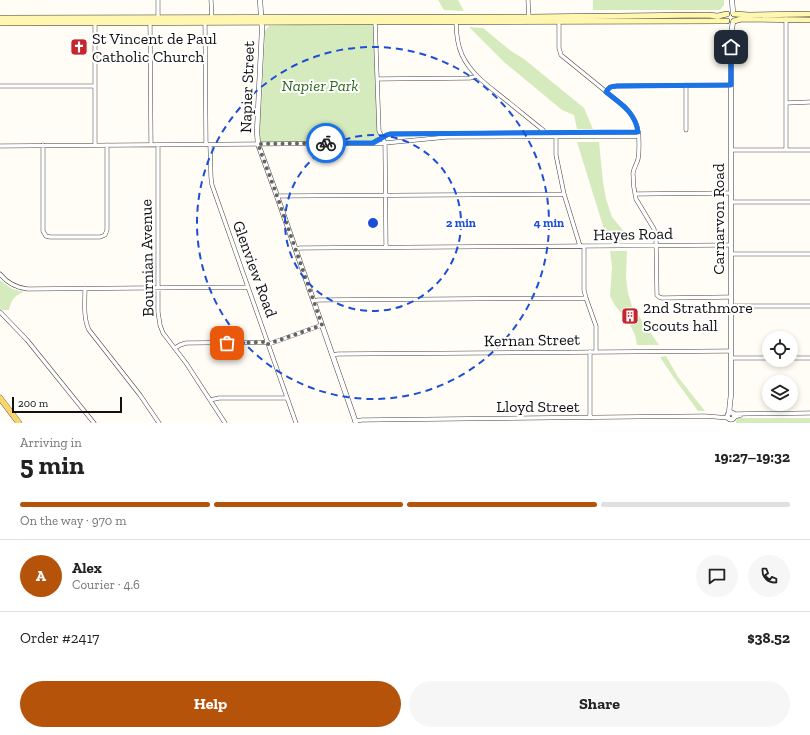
<!DOCTYPE html>
<html lang="en">
<head>
<meta charset="utf-8">
<style>
	body { margin:0; font-family:"Zilla Slab",serif; background:#f6f6f6; color:#222; height:100vh; display:flex; flex-direction:column; font-size:15px; white-space:nowrap }
	* { box-sizing:border-box; margin:0 }
	p { font-size:13px; color:#767676 }
	.icon { flex:none; width:22px; height:22px; fill:none; stroke:currentColor; stroke-width:2; stroke-linecap:round; stroke-linejoin:round }
	.map { position:relative; height:423px; overflow:hidden }
	.sheet { display:flex; flex-direction:column; background:#fff; flex:1 }
	.sheet>* { flex:none }
	.fabs { position:absolute; left:762px; top:331px; display:grid; gap:8px }
	.fabs a { display:grid; place-items:center; width:36px; height:36px; border-radius:50%; background:#fff; box-shadow:0 2px 6px #0003; font-size:20px }
	.scale { position:absolute; left:12px; bottom:10px; width:110px; box-sizing:border-box; padding-left:4px; border:2px solid #111; border-top:0; font-size:11px; line-height:14px; white-space:nowrap; color:#111; -webkit-text-stroke:3px #fff; paint-order:stroke }
	.pin { position:absolute; display:grid; place-items:center; width:34px; height:34px; color:#fff; margin:-17px; border-radius:8px; box-shadow:0 2px 6px #0006 }
	.courier { position:absolute; display:grid; place-items:center; width:40px; height:40px; margin:-20px; border:3px solid #1a73e8; border-radius:50%; background:#fff; color:#222; box-shadow:0 1px 5px #0007 }
	.headline em { font-style:normal; font-weight:700 }
	.headline div { display:flex; flex-direction:column-reverse }
	.headline { display:flex; align-items:center; justify-content:space-between; height:68px; padding:0 20px }
	h1 { font-size:26px; font-weight:700; line-height:30px }
	.bar { display:grid; grid-template-columns:repeat(4,1fr); gap:6px 4px; align-content:center; height:48px; padding:0 20px }
	.bar i { height:5px; border-radius:3px; background:#e0e0e0 }
	.bar .active { background:#b45309 }
	.bar p { grid-column:span 4 }
	.line { display:flex; align-items:center; gap:10px; padding:0 20px; border-top:1px solid #e0e0e0 }
	.line div { flex:1 }
	.round { display:grid; place-items:center; flex:none; width:42px; height:42px; border-radius:21px; background:#f6f6f6 }
	.primary-button { display:flex; gap:8px; margin-top:auto; padding:8px 20px }
	.primary-button a { flex:1; height:46px; border-radius:24px; background:#b45309; color:#fff; font-size:16px; font-weight:700; line-height:46px; text-align:center }
	.primary-button a+a { background:#f6f6f6; color:#222 }
	.map>svg:first-child { display:block }
	.green { fill:#d5ebbd }
	.lines { fill:none; stroke-linecap:round; stroke-linejoin:round }
	.minor-casing { stroke:#444; stroke-width:4.5 }
	.tertiary-casing { stroke:#444; stroke-width:5.5 }
	.secondary-casing { stroke:#333; stroke-width:6 }
	.primary-casing { stroke:#222; stroke-width:6 }
	.minor { stroke:#fff; stroke-width:3.5 }
	.tertiary { stroke:#fff; stroke-width:4.5 }
	.secondary { stroke:#fff6b0; stroke-width:5 }
	.primary { stroke:#f9d66b; stroke-width:5.5 }
	.done { stroke:#646461; stroke-width:4; stroke-dasharray:0 7.2 }
	.route { stroke:#1a73e8; stroke-width:5 }
	.ring { fill:none; stroke:#1d4ed8; stroke-width:2; stroke-dasharray:7 5 }
	.labels { text-anchor:middle; dominant-baseline:central; stroke-width:4; stroke-linejoin:round; paint-order:stroke }
	.poi-label { font-size:16px; fill:#111; stroke:#fff; text-anchor:start }
	.park-label { font-size:16px; font-style:italic; fill:#2f6b1f; stroke:#fff }
	.street-label { font-size:16px; fill:#111; stroke:#fff }
	.centre { fill:#1d4ed8; stroke:#fff; stroke-width:2 }
	.ring-label { font-size:12px; text-anchor:middle; font-weight:bold; fill:#1d4ed8; stroke:#fff; stroke-width:4; stroke-linejoin:round; paint-order:stroke }
</style>
</head>
<body>
<div class="map">
<svg width="810" height="423" viewBox="0 0 810 423">
	<rect width="100%" height="100%" fill="#fffdf5"/>
	<!-- green -->
	<path class="green" d="M438,0H458L464,11L444,10Z
		M593,0H724V5L720,10H593Z
		M375,22L378,141L258,144L262,97L265,31L269,26Z
		M469,27L483,28L511,51L524,59L584,108L593,129H577L574,115L562,110L504,62Z
		M577,142H599L603,182L606,199L612,217L627,235L628,241L608,242Z
		M610,251H627L626,277L628,293L632,306L659,345H637L635,335L629,323L614,304L610,296L612,267Z
		M0,280L12,289L24,292C14,295 11,301 9,310H2L0,308Z
		M666,356L678,377L705,411H698L674,378L660,357Z
		M738,418H810V423H736V421Z"/>
	<g class="lines">
		<!-- minor casing -->
		<g class="minor-casing">
			<path id="minor" d="M158,0V19
				M211,0L212,19
				M528,0L529,19
				M456,19C456,32 457,44 462,55C471,74 487,85 502,97C516,108 529,119 543,130L545,134
				M559,19V48L561,55L625,107C636,119 639,127 639,144C639,149 639,154 638,159C637,164 633,169 633,174C633,182 634,191 636,199L654,229L656,239L657,295L659,297L662,298L731,297
				M786,19V150
				M375,20L379,131L385,143L386,247
				M95,21V145
				M150,22L151,145
				M205,22L206,145
				M377,79L470,78L477,76
				M0,86H95
				M606,92L610,87L617,86L731,85
				M786,103L810,102
				M686,130V85
				M556,136V155L564,194L580,246
				M374,142L387,135L390,134L638,132
				M43,145V231L46,236L50,237H100L105,235L107,230V145
				M158,145V312L160,325L163,333L186,363L225,423
				M210,145L211,178L212,185L296,423
				M0,146L385,143L447,137L639,136
				M731,150H810
				M635,194L731,193
				M277,196L564,194
				M731,202H810
				M584,246V290L586,298L596,326V352
				M295,249L300,248L731,245
				M731,254H810
				M0,274C8,284 17,288 28,289L248,287
				M85,288C85,302 83,318 89,330L140,395L159,423
				M314,301L318,300L586,298
				M731,306H810
				M0,312L27,340L94,423
				M269,344L322,325
				M175,348L180,345L186,343L268,342
				M590,352V418
				M332,355L338,354L731,351
				M731,358H769
				M791,358H810
				M210,400L219,398H287
				M734,414L810,413
				M734,417L741,415
				M355,421L362,420L705,416L729,418"/>
		</g>
		<!-- tertiary casing -->
		<g class="tertiary-casing">
			<path id="tertiary" d="M260,0L262,30L257,132L258,144L277,196L356,423
				M732,0L733,13
				M727.5 416a3.5 3.5 0 1 1 7 0a3.5 3.5 0 1 1-7 0Z
				M729,413L731,394V34L733,22"/>
		</g>
		<!-- secondary casing -->
		<g class="secondary-casing">
			<path id="secondary" d="M734,14L749,15L810,14
				M0,18L529,17L707,15L718,16L727,14
				M734,21L741,19L810,20
				M0,23L727,21"/>
		</g>
		<!-- primary casing -->
		<g class="primary-casing">
			<path id="primary" d="M0,398L19,423"/>
		</g>
		<!-- minor -->
		<use href="#minor" class="minor"/>
		<!-- tertiary -->
		<use href="#tertiary" class="tertiary"/>
		<!-- secondary -->
		<use href="#secondary" class="secondary"/>
		<!-- primary -->
		<use href="#primary" class="primary"/>
	</g>
	<g class="lines">
		<!-- done -->
		<path class="done" d="M227,343L268,342V344L322,325L277,196L258,144L326,143"/>
		<!-- route -->
		<path class="route" d="M326,143H373L387,135L390,134L638,132C635,112 621,104 606,92C609,87 612,86 617,86L731,85V47"/>
	</g>
	<!-- distance rings -->
	<g class="ring">
		<circle cx="373" cy="223" r="88"/>
		<circle cx="373" cy="223" r="176"/>
	</g>
	<!-- icons -->
	<defs>
		<g id="church-square" transform="scale(0.9)"><rect x="-9" y="-9" width="18" height="18" rx="4" fill="#c4262e" stroke="#fff"/><path d="M-1.2-6h2.4v3.5h3.3v2.4h-3.3V6h-2.4V-.1h-3.3v-2.4h3.3Z" fill="#fff"/></g>
		<g id="building-square" transform="scale(0.9)"><rect x="-9" y="-9" width="18" height="18" rx="4" fill="#c4262e" stroke="#fff"/><path d="M-4-6H4V6H1V3H-1V6H-4ZM-2.5-4.3h1.7v1.8h-1.7ZM.8-4.3h1.7v1.8H.8ZM-2.5-1h1.7V.8h-1.7ZM.8-1h1.7V.8H.8Z" fill="#fff"/></g>
	</defs>
	<g fill-rule="evenodd">
		<use href="#church-square" x="79" y="47"/>
		<use href="#building-square" x="630" y="316"/>
	</g>
	<g class="labels">
		<!-- poi labels -->
		<g class="poi-label">
			<text x="92" y="38">St Vincent de Paul<tspan x="92" dy="18">Catholic Church</tspan></text>
			<text x="643" y="307">2nd Strathmore<tspan x="643" dy="18">Scouts hall</tspan></text>
		</g>
		<!-- park labels -->
		<g class="park-label">
			<text x="320" y="85">Napier Park</text>
		</g>
		<!-- street labels -->
		<g class="street-label">
			<text transform="translate(247 87) rotate(-88)">Napier Street</text>
			<text transform="translate(718 219) rotate(-90)">Carnarvon Road</text>
			<text transform="translate(633 234) rotate(-1)">Hayes Road</text>
			<text transform="translate(147 258) rotate(-91)">Bournian Avenue</text>
			<text transform="translate(255 269) rotate(70)">Glenview Road</text>
			<text transform="translate(532 340) rotate(-1)">Kernan Street</text>
			<text x="538" y="406">Lloyd Street</text>
		</g>
	</g>
	<circle cx="373" cy="223" r="6" class="centre"/>
	<g class="ring-label">
		<text x="461" y="227">2 min</text>
		<text x="549" y="227">4 min</text>
	</g>
</svg>
<div class="fabs">
<a><svg class="icon" aria-label="locate" viewBox="0 0 24 24"><circle cx="12" cy="12" r="6"/><path d="M12 2v4M12 18v4M2 12h4M18 12h4"/></svg></a>
<a><svg class="icon" aria-label="layers" viewBox="0 0 24 24"><path d="M12 4l9 5-9 5-9-5zM3 14l9 5 9-5"/></svg></a>
</div>
<div class="scale">200 m</div>
<div class="pin" style="left:227px;top:343px;background:#ea580c"><svg class="icon" aria-label="bag" viewBox="0 0 24 24"><path d="M5 8h14l-1 12H6zM9 8a3 3 0 0 1 6 0"/></svg></div>
<div class="pin" style="left:731px;top:47px;background:#1f2937"><svg class="icon" aria-label="home" viewBox="0 0 24 24"><path d="M3 11l9-7 9 7M6 9v11h12V9"/></svg></div>
<div class="courier" style="left:326px;top:143px"><svg class="icon" aria-label="bike" viewBox="0 0 24 24"><circle cx="6" cy="16" r="4"/><circle cx="18" cy="16" r="4"/><path d="M6 16l4-8h5l3 8M10 8l3 8H6M13 5h3"/></svg></div>
</div>
<section class="sheet">
<div class="headline"><div><h1>5 min</h1><p>Arriving in</p></div><em>19:27–19:32</em></div>
<div class="bar"><i class="active"></i><i class="active"></i><i class="active"></i><i></i><p>On the way · 970 m</p></div>
<div class="line" style="height:72px"><b class="round" style="background:#b45309;color:#fff">A</b><div><b>Alex</b><p>Courier · 4.6</p></div><a class="round"><svg class="icon" aria-label="chat" viewBox="0 0 24 24"><path d="M4 5h16v11H9l-5 4z"/></svg></a><a class="round"><svg class="icon" aria-label="phone" viewBox="0 0 24 24"><path d="M5 4h4l2 5-3 2q2 4 5 5l2-3 5 2v4C11 20 4 13 5 4z"/></svg></a></div>
<div class="line" style="height:52px"><div>Order #2417</div><b>$38.52</b></div>
<div class="primary-button"><a>Help</a><a>Share</a></div>
</section>
</body>
</html>
